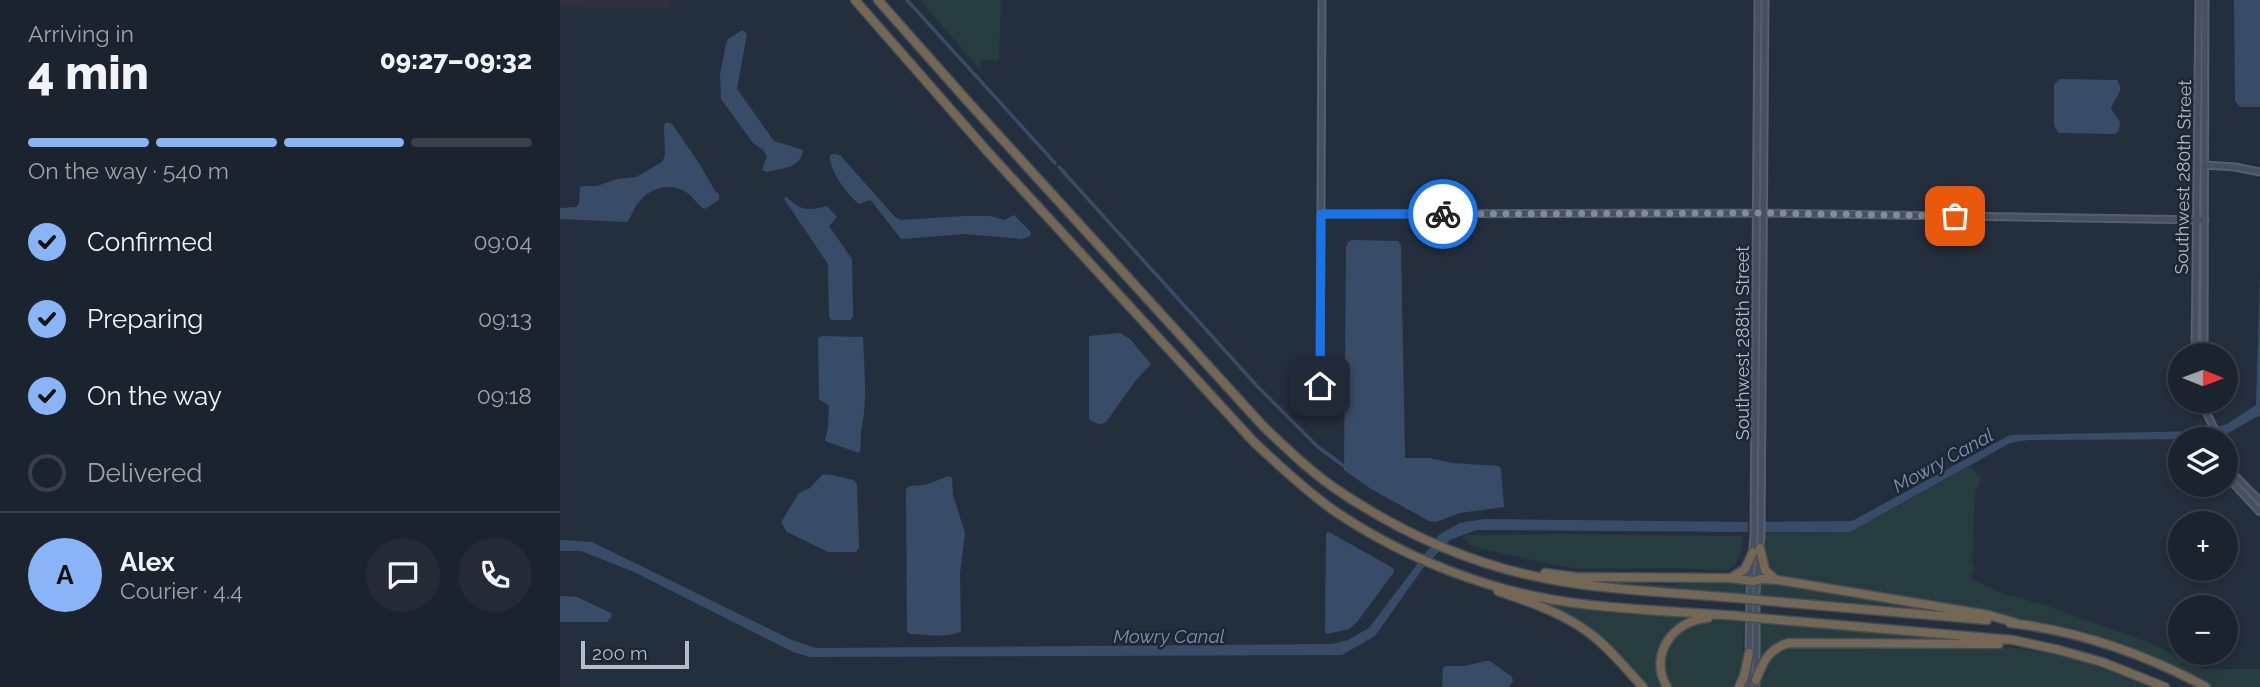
<!DOCTYPE html>
<html lang="en">
<head>
<meta charset="utf-8">
<style>
	body { margin:0; font-family:Raleway,sans-serif; background:#242b36; color:#f1f3f6; height:100vh; display:flex; flex-direction:column; font-size:26px; white-space:nowrap }
	* { box-sizing:border-box; margin:0 }
	p { font-size:23px; color:#a0a4aa }
	.icon { flex:none; width:38px; height:38px; fill:none; stroke:currentColor; stroke-width:2; stroke-linecap:round; stroke-linejoin:round }
	.map { position:relative; flex:1; overflow:hidden }
	.side { display:flex; flex-direction:column; background:#1b232e; width:560px }
	.side>* { flex:none }
	.needle { width:46px; rotate:91deg }
	.buttons { position:absolute; left:1608px; top:343px; display:grid; gap:14px }
	.buttons a { display:grid; place-items:center; width:70px; height:70px; border-radius:50%; background:#1b232e; box-shadow:0 4px 10px #0003,0 0 0 2px #39404a; font-size:35px }
	.scale { position:absolute; left:21px; bottom:18px; width:108px; box-sizing:border-box; padding-left:7px; border:4px solid #b4bcc9; border-top:0; font-size:19px; line-height:24px; white-space:nowrap; color:#b4bcc9; -webkit-text-stroke:5px #1d2633; paint-order:stroke }
	.pin { position:absolute; display:grid; place-items:center; width:60px; height:60px; color:#fff; margin:-30px; border-radius:14px; box-shadow:0 4px 10px #0006 }
	.courier { position:absolute; display:grid; place-items:center; width:70px; height:70px; margin:-35px; border:5px solid #1a73e8; border-radius:50%; background:#fff; color:#222; box-shadow:0 2px 9px #0007 }
	.headline em { font-style:normal; font-weight:800 }
	.headline div { display:flex; flex-direction:column-reverse }
	.headline { display:flex; align-items:center; justify-content:space-between; height:119px; padding:0 28px }
	h1 { font-size:46px; font-weight:800; line-height:52px }
	.bar { display:grid; grid-template-columns:repeat(4,1fr); gap:10px 7px; align-content:center; height:84px; padding:0 28px }
	.bar i { height:9px; border-radius:5px; background:#39404a }
	.bar .current { background:#8ab4f8 }
	.bar p { grid-column:span 4 }
	.line { display:flex; align-items:center; gap:18px; padding:0 28px; border-top:2px solid #39404a }
	.line div { flex:1 }
	.round { display:grid; place-items:center; flex:none; width:74px; height:74px; border-radius:37px; background:#242b36 }
	ol { padding:0 28px; list-style:none }
	li { display:flex; align-items:center; gap:21px; height:77px }
	li p { margin-inline-start:auto }
	li .icon { padding:7px; border-radius:50%; background:#8ab4f8; color:#111; stroke-width:4 }
	li:last-child { color:#a0a4aa }
	li i { width:38px; height:38px; border:4px solid #39404a; border-radius:50% }
	main { display:flex; flex:1; min-height:0 }
	.map>svg:first-child { display:block }
	.medical { fill:#32303f }
	.green { fill:#263c3f }
	.water { fill:#394c67 }
	.lines { fill:none; stroke-linecap:round; stroke-linejoin:round }
	.canal { stroke:#394c67; stroke-width:3.5 }
	.secondary-casing { stroke:#565f6c; stroke-width:9 }
	.highway-casing { stroke:#434c59; stroke-width:11 }
	.secondary { stroke:#465061; stroke-width:5 }
	.highway { stroke:#746855; stroke-width:8 }
	.highway-bridge-casing { stroke:#434c59; stroke-width:11; stroke-linecap:butt }
	.highway-bridge { stroke:#746855; stroke-width:8 }
	.done { stroke:#828b98; stroke-width:7; stroke-dasharray:0 12.6 }
	.route { stroke:#1a73e8; stroke-width:9 }
	.labels { text-anchor:middle; dominant-baseline:central; stroke-width:5; stroke-linejoin:round; paint-order:stroke }
	.street-label { font-size:18px; fill:#b4bcc9; stroke:#1d2633 }
	.water-label { font-size:19px; font-style:italic; fill:#7c92b1; stroke:#1d2633 }
</style>
</head>
<body>
<main>
<section class="side">
<div class="headline"><div><h1>4 min</h1><p>Arriving in</p></div><em>09:27–09:32</em></div>
<div class="bar"><i class="current"></i><i class="current"></i><i class="current"></i><i></i><p>On the way · 540 m</p></div>
<ol>
<li><svg class="icon" aria-label="check" viewBox="0 0 24 24"><path d="M5 12l5 5 9-10"/></svg>Confirmed<p>09:04</p></li>
<li><svg class="icon" aria-label="check" viewBox="0 0 24 24"><path d="M5 12l5 5 9-10"/></svg>Preparing<p>09:13</p></li>
<li><svg class="icon" aria-label="check" viewBox="0 0 24 24"><path d="M5 12l5 5 9-10"/></svg>On the way<p>09:18</p></li>
<li><i></i>Delivered</li>
</ol>
<div class="line" style="height:126px"><b class="round" style="background:#8ab4f8;color:#111">A</b><div><b>Alex</b><p>Courier · 4.4</p></div><a class="round"><svg class="icon" aria-label="chat" viewBox="0 0 24 24"><path d="M4 5h16v11H9l-5 4z"/></svg></a><a class="round"><svg class="icon" aria-label="phone" viewBox="0 0 24 24"><path d="M5 4h4l2 5-3 2q2 4 5 5l2-3 5 2v4C11 20 4 13 5 4z"/></svg></a></div>
</section>
<div class="map">
<svg width="1700" height="687" viewBox="0 0 1700 687">
	<rect width="100%" height="100%" fill="#242f3e"/>
	<!-- medical -->
	<path class="medical" d="M0,0H110V8L0,7Z"/>
	<!-- green -->
	<path class="green" d="M360,0H441L439,58L436,61L421,60L420,70Z
		M1410,466L1420,476V482L1415,492L1413,550L1411,558L1415,571L1410,578L1441,593L1485,605L1590,643L1644,669H1700V687H1655L1591,655L1515,628L1222,578L1211,574L1204,560L1203,533L1290,532Z
		M994,534L1174,536L1180,535L1183,537C1181,550 1180,567 1165,571L1118,568L1019,569L998,566L919,548L910,545L904,538L908,535Z
		M998,577L1084,580L1091,584L1117,585L1121,581L1184,580V595Z
		M1200,581L1384,610L1200,596Z
		M971,600L1042,610L1131,618C1095,632 1103,655 1103,687H1087L1051,649Z
		M1152,620L1184,622L1182,677L1177,687H1110C1093,652 1115,623 1152,620Z
		M1200,624L1419,641L1234,639L1199,663Z
		M1225,646L1451,647L1510,657L1545,667L1596,687H1201C1201,665 1208,658 1225,646Z"/>
	<!-- water -->
	<path class="water" d="M1674,0H1700V107H1680L1675,101Z
		M182,30L187,34L177,89L214,141L243,150C242,168 220,169 206,172L202,170L207,156L203,150L193,143L161,99L160,75L166,44L168,39Z
		M1500,79L1557,80C1566,92 1554,97 1551,109L1560,122L1559,130L1555,134L1499,133L1494,126V85Z
		M106,122L112,124L139,163L155,191L159,194V200L145,209C138,206 135,199 129,194C112,181 90,187 78,203C73,209 72,216 67,222L0,219V208L17,207L19,203L20,188L22,186H37L57,179L76,177L102,162L105,156L104,125Z
		M274,154L280,155L335,217L341,220L405,216H430L444,220L454,215L471,232L470,236L463,239L405,234L341,239L313,203L310,200L299,204C288,196 268,169 270,155Z
		M225,197H227C240,211 249,211 267,206L277,217L269,226L292,259L293,316L291,320H271L269,317L268,264L224,199Z
		M792,240L838,241L841,246L845,458H869L892,463L939,466L941,469L944,507L900,513L876,522L869,521L811,489L784,470L786,248L788,242Z
		M1700,274V415L1663,436L1650,439L1468,440L1450,443L1290,532H1205V522L1292,521L1450,435L1645,431L1667,424L1696,405Z
		M560,333L570,339L591,364L576,380L546,422C539,426 535,423 529,419V336Z
		M262,336L303,337C304,369 308,401 301,431C300,439 302,446 299,453L265,441L268,427L269,406L259,399L258,338Z
		M267,474L293,480L297,484L299,547L296,552H268L227,532L221,522L239,493L250,488L262,475Z
		M389,476L392,478L393,495L405,533L400,573L401,631C389,639 364,634 350,634L347,631L346,489L350,486L365,485Z
		M924,519L1188,522V532L916,530L890,540L863,568L815,636L782,655L250,657L233,652L74,572L21,551H0V540L32,542L232,640L256,648L772,644L788,640L809,628L880,534L900,523Z
		M769,532L833,568L834,572L797,622L789,629L767,634L765,632L766,533Z
		M0,596L17,597L51,613L52,616L47,622H0Z
		M926,661H930L952,677L953,681L949,687H882L883,668L886,666H905Z"/>
	<g class="lines">
		<!-- canal -->
		<path class="canal" d="M347,0L495,163
			M499,167L697,386L758,447L784,466"/>
		<!-- secondary casing -->
		<g class="secondary-casing">
			<path id="secondary" d="M1644,165L1675,167L1700,172
				M761,214L1203,213L1645,220
				M1635,355L1639,0
				M1644,355L1645,0
				M1641,401L1659,439
				M760,406L762,0
				M1666,457L1673,483L1700,512
				M1672,473L1700,501
				M1189,655L1190,581L1194,535L1198,0
				M1189,687V668
				M1196,687V592L1201,536L1205,0"/>
		</g>
		<!-- highway casing -->
		<g class="highway-casing">
			<path id="highway" d="M295,0L427,151L693,441C718,465 744,489 773,510C843,558 930,592 1014,603C1068,610 1124,612 1178,616
				M318,0L411,105L703,426C729,451 755,476 785,495C855,541 935,573 1018,584C1071,591 1125,594 1178,598
				M1200,548L1205,570L1215,579
				M985,573L1016,577L1170,578L1193,581L1202,579L1218,580L1429,615L1456,623
				M1171,578L1185,569L1193,552
				M938,591C969,602 1001,612 1028,632C1049,647 1065,668 1083,687
				M1208,601L1427,620
				M1208,619L1453,640L1499,650L1542,662L1605,687
				M1450,623C1519,631 1585,654 1646,687
				M1196,680C1203,662 1209,648 1229,643L1439,644
				M1107,687C1088,655 1113,620 1148,618
				M1179,687L1184,676L1189,653"/>
		</g>
		<!-- secondary -->
		<use href="#secondary" class="secondary"/>
		<!-- highway -->
		<use href="#highway" class="highway"/>
		<!-- highway-bridge casing -->
		<g class="highway-bridge-casing">
			<path id="highway-bridge" d="M1178,598L1208,601
				M1178,616L1208,619"/>
		</g>
		<!-- highway-bridge -->
		<use href="#highway-bridge" class="highway-bridge"/>
	</g>
	<g class="lines">
		<!-- done -->
		<path class="done" d="M883,214L1203,213L1395,216"/>
		<!-- route -->
		<path class="route" d="M760,386L761,214H883"/>
	</g>
	<g class="labels">
		<!-- street labels -->
		<g class="street-label">
			<text transform="translate(1623 177) rotate(-89)">Southwest 280th Street</text>
			<text transform="translate(1182 343) rotate(-90)">Southwest 288th Street</text>
		</g>
		<!-- water labels -->
		<g class="water-label">
			<text transform="translate(1383 460) rotate(-29)">Mowry Canal</text>
			<text x="609" y="636">Mowry Canal</text>
		</g>
	</g>
</svg>
<div class="buttons">
<a><svg class="needle" viewBox="-14 -14 28 28"><path d="M0-13l5 13h-10z" fill="#e53935"/><path d="M0 13l5-13h-10z" fill="#a0a4aa"/></svg></a>
<a><svg class="icon" aria-label="layers" viewBox="0 0 24 24"><path d="M12 4l9 5-9 5-9-5zM3 14l9 5 9-5"/></svg></a>
<a>+</a>
<a>−</a>
</div>
<div class="scale">200 m</div>
<div class="pin" style="left:1395px;top:216px;background:#ea580c"><svg class="icon" aria-label="bag" viewBox="0 0 24 24"><path d="M5 8h14l-1 12H6zM9 8a3 3 0 0 1 6 0"/></svg></div>
<div class="pin" style="left:760px;top:386px;background:#1f2937"><svg class="icon" aria-label="home" viewBox="0 0 24 24"><path d="M3 11l9-7 9 7M6 9v11h12V9"/></svg></div>
<div class="courier" style="left:883px;top:214px"><svg class="icon" aria-label="bike" viewBox="0 0 24 24"><circle cx="6" cy="16" r="4"/><circle cx="18" cy="16" r="4"/><path d="M6 16l4-8h5l3 8M10 8l3 8H6M13 5h3"/></svg></div>
</div>
</main>
</body>
</html>
